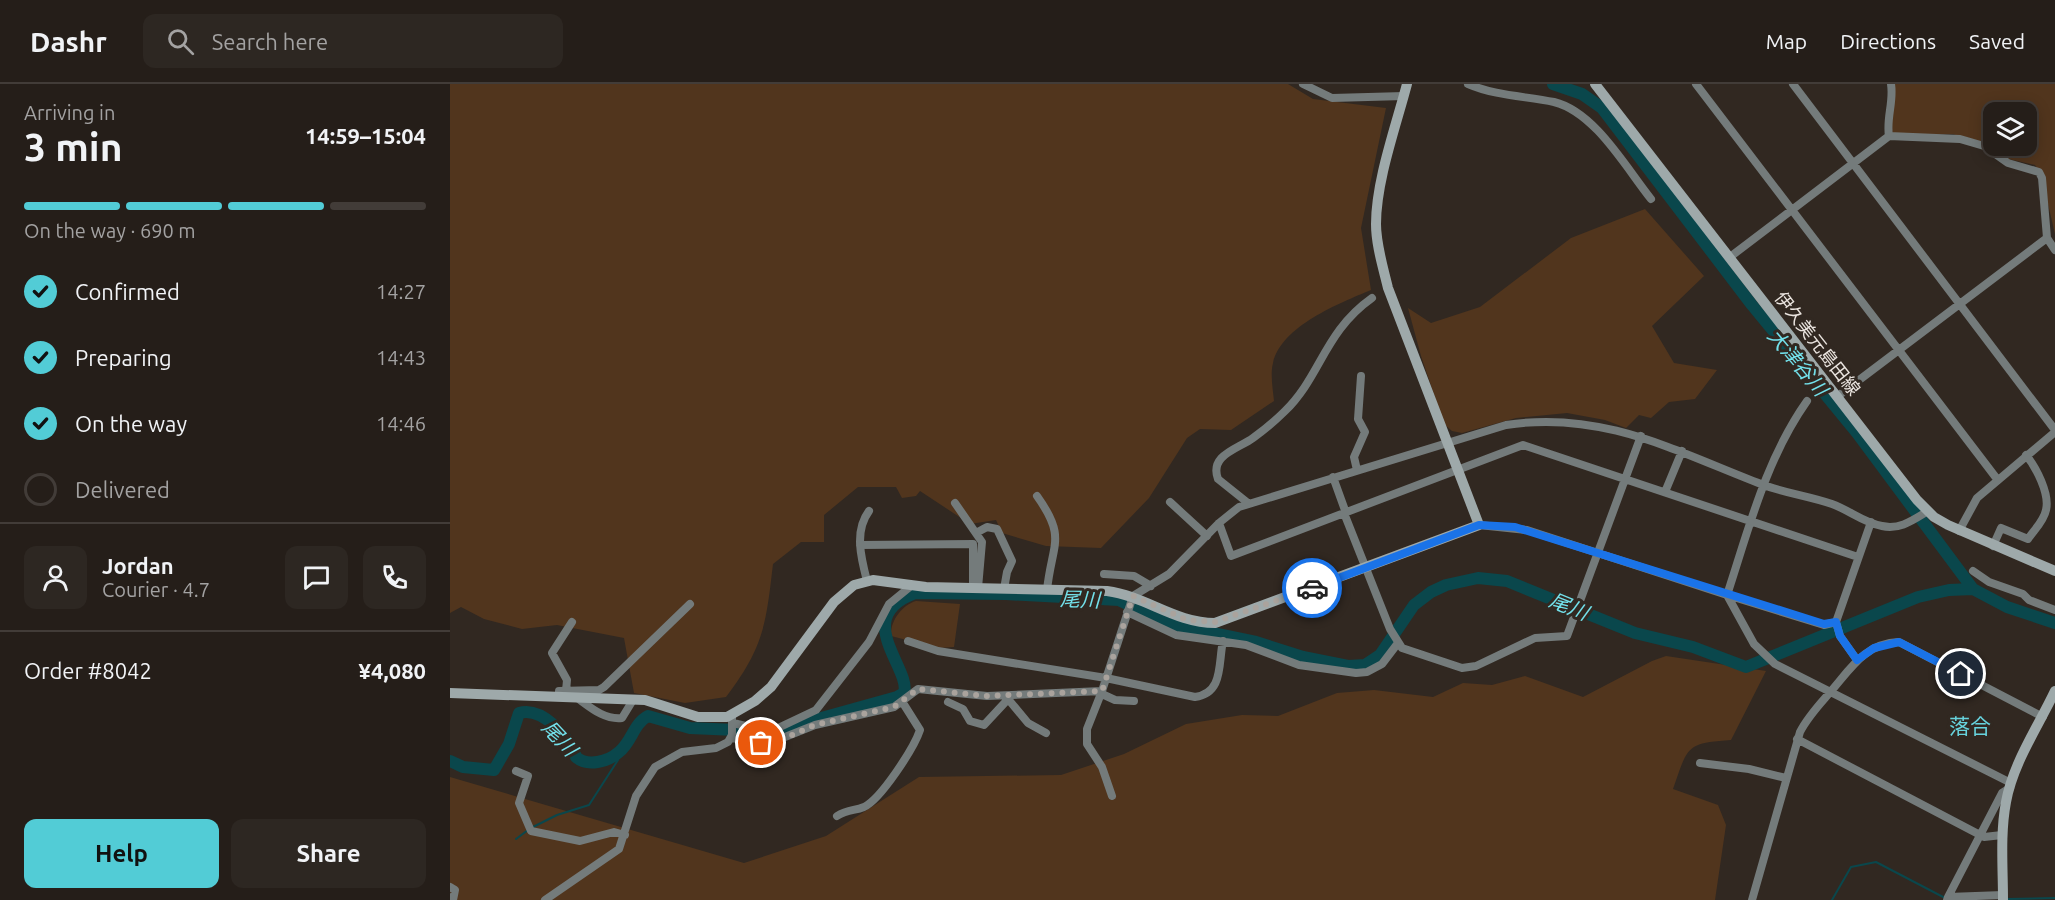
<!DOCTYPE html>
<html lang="en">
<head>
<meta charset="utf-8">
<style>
	body { margin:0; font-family:Ubuntu,"Noto Sans JP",sans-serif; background:#2d2722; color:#f1f3f6; height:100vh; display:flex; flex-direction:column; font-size:22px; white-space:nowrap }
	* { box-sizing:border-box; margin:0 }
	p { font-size:20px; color:#a3a2a2 }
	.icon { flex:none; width:33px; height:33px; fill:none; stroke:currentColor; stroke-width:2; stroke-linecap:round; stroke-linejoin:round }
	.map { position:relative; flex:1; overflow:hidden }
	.drawer { display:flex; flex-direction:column; background:#251e19; width:450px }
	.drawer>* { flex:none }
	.fabs { position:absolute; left:1533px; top:18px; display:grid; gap:12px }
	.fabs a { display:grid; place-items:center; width:54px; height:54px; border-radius:12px; background:#251e19; box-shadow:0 3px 15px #0003,0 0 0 2px #423c38; font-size:30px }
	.pin { position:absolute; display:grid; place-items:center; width:51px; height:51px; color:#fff; margin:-26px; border:3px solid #fff; border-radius:50%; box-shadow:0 2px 6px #0007 }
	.courier { position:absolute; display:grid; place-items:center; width:60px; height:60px; margin:-30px; border:4px solid #1a73e8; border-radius:50%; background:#fff; color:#222; box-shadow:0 2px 8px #0007 }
	.summary em { font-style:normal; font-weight:700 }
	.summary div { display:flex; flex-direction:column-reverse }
	.summary { display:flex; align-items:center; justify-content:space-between; height:102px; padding:0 24px }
	h1 { font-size:39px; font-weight:700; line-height:45px }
	.bar { display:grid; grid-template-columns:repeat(4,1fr); gap:9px 6px; align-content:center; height:72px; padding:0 24px }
	.bar i { height:8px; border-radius:4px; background:#423c38 }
	.bar .selected { background:#52ccd6 }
	.bar p { grid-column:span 4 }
	.line { display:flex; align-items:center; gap:15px; padding:0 24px; border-top:2px solid #423c38 }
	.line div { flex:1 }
	.round { display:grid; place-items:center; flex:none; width:63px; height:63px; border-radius:12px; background:#2d2722 }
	ol { padding:0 24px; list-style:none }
	li { display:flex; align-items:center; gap:18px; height:66px }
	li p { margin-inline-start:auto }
	li .icon { padding:6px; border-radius:50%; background:#52ccd6; color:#111; stroke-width:4 }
	li:last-child { color:#a3a2a2 }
	li i { width:33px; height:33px; border:3px solid #423c38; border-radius:50% }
	.action { display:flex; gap:12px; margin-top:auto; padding:12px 24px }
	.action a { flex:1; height:69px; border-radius:12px; background:#52ccd6; color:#111; font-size:24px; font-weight:700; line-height:69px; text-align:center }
	.action a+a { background:#2d2722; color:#f1f3f6 }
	header { display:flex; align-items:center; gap:36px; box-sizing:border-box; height:84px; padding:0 30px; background:#251e19; border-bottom:2px solid #423c38 }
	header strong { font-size:28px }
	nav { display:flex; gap:33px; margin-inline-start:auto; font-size:21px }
	.search { width:420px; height:54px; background:#2d2722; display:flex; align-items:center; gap:15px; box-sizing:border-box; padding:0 21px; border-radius:12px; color:#a3a2a2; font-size:22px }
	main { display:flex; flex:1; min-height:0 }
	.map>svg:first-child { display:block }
	.green { fill:#51351d; fill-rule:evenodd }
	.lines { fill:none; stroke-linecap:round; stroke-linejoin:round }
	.stream { stroke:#0a474c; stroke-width:2 }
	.river { stroke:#0a474c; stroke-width:12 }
	.street { stroke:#747b7b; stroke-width:8 }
	.secondary { stroke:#9ea9aa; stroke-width:10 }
	.done { stroke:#aaa39d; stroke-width:6; stroke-dasharray:0 10.8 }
	.route { stroke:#1a73e8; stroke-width:8 }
	.labels { text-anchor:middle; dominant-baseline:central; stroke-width:6; stroke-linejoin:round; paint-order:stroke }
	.street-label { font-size:18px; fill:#ebe5e0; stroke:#312821 }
	.water-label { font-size:20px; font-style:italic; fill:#73e1eb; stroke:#312821 }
	.quarter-label { font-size:21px; fill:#67d3dd; stroke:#312821 }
</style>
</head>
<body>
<header>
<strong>Dashr</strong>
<div class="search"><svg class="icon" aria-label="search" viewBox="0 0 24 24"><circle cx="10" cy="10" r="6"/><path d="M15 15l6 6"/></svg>Search here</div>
<nav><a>Map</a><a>Directions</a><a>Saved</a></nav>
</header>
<main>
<section class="drawer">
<div class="summary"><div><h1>3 min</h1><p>Arriving in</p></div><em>14:59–15:04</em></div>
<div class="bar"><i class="selected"></i><i class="selected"></i><i class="selected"></i><i></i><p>On the way · 690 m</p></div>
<ol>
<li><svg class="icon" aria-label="check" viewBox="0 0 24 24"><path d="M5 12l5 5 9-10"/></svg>Confirmed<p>14:27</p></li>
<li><svg class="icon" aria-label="check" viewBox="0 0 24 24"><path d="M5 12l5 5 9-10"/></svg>Preparing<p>14:43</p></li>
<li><svg class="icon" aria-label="check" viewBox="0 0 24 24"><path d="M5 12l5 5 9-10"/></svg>On the way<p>14:46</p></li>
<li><i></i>Delivered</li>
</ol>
<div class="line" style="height:108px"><a class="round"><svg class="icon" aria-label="person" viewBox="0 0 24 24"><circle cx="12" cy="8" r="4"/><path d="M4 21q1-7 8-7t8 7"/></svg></a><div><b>Jordan</b><p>Courier · 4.7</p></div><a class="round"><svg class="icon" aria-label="chat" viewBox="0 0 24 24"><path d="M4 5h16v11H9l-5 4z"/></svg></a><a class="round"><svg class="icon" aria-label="phone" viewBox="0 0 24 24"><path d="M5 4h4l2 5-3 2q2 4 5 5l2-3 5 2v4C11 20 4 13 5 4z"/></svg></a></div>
<div class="line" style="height:78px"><div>Order #8042</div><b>¥4,080</b></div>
<div class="action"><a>Help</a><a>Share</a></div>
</section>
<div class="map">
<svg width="1605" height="816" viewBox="0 0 1605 816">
	<rect width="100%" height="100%" fill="#312821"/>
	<!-- green -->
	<path class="green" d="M0,0H838L863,15L936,24L911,144L921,206C890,219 831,242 823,279C820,290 823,306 824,317L781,346L750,345L737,354L699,414L651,464L596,462L552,449L546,436L520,440L470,407L466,412L452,414L446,403H408L374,431V458H351L323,480C316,540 314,563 276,613L235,619L184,609L174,554L107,541L72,545L34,535L11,523L0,529Z
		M1444,0H1605V150L1591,90L1585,81L1554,74L1543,64L1503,50L1443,51L1440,37ZM1544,28H1576V62H1544Z
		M1195,125L1254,192L1202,242L1224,279L1267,286L1245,315L1219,318L1201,334L1189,331L1176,344L1155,336L1117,329L1066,334L1012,349L1002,347L994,340L971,272L958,224L981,239L1030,223L1121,154Z
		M466,517L510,520L504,563L488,564L441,552C440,537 452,521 466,517Z
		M1216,572L1316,587L1281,656C1235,659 1238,663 1223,705L1268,721L1276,741L1265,816H0V693L294,779L376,752L469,693L611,691L674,670L736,640L792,631L828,632L887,609L924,606L983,613L1013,599L1042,601L1075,592L1133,613L1202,577Z"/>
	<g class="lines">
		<!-- stream -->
		<path class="stream" d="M83,743L107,731L139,721L168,676L169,668
			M66,755L78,746
			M1557,815L1605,814
			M1382,816L1401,783L1426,778L1495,814"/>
		<!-- river -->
		<path class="river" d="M1103,0L1132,10L1152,24L1302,221L1407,349L1523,505L1557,523L1605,539
			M0,677L13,683L44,686L59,660L69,629C92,622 120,653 126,673C137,683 158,678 169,668C182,658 183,640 198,632L240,644L286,646L319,652L357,638L447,613L454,609C462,585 400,533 465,509L556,510L669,516L719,540L806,558L853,573L898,582L915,581L930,571L964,521L981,508L996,501L1028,494L1057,497L1185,549L1243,563L1296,583L1468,513L1499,506L1523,505"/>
		<!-- street -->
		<path class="street" d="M853,0L882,14L954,12
			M1018,0C1046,12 1075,12 1104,18C1145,28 1176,84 1201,115
			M1246,0L1547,395
			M1343,0L1605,346
			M1441,0C1444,18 1436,34 1439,52L1510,55L1534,62L1558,79L1589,88L1592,94L1597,154L1605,166
			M1280,173L1439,52
			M1388,312L1597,154
			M1357,317C1316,375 1299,444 1277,511L1374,541L1386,538
			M907,386L904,373L915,348L908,335L911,292
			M883,393L896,429
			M1215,408L1232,367
			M587,412C617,454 602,459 597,506
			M720,418L757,452
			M505,419L532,458L528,504
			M798,419L768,395C759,371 788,365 803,354C814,346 825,337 835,327C871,292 874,248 922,214
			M894,429L940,545L952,564L1012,584L1026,582L1085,554L1117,552L1191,352
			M769,439L781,472L1073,361L1408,473
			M1029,441L1077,446L1277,511L1304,560L1325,580L1561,699
			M1509,447L1527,414L1605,348
			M526,449L537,443L547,445L562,477L557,488L554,505
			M410,461L523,460V504
			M1543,462L1551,444L1578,455C1584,446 1594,437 1596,426C1600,410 1586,383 1576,371
			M1523,487L1539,498L1573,510L1579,516L1605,526
			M654,490L684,492L701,502
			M417,497C411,474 404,447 419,427
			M677,528L726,551L796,561L849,581L906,589L917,588L932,580L948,559
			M458,557L488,567L656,594L745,613C774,609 768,579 773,557
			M1407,576L1390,552L1386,538L1421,438
			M116,607L117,596L102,569L122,538
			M652,607L637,645V660L652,683L662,712
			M652,610L665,616L684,617
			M109,613V607L149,606L154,603L240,520
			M126,613C140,623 154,636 172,634L183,616
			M558,615L578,639L596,649
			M498,618L513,625L520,637L534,641L561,612
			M283,639L308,645L328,644L366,626L419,558L439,520L461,502
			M281,654L320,659L365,641L444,623L468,605L537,612L652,607L683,512L719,490L769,439L789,423L1056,341C1152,326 1225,367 1311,400C1334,409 1359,412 1382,420C1399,426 1414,439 1432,442C1450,446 1463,436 1478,427
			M1347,655L1534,753L1552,751
			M1250,679L1299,685L1336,694
			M66,687L78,692L69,719L81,747L130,757L164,748L175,751
			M387,732C398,725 404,727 414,723C431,715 464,664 470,646L453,619
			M0,803L5,806L3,816
			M1498,813L1552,709L1560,704
			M95,816L169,765L186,712L205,683L232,668L266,664L278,658L282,651V631
			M1302,816L1350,648C1358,632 1370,620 1382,606C1401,584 1416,559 1449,558L1593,633
			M1497,816L1498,813L1553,811"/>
		<!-- secondary -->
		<path class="secondary" d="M1145,0L1467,416L1484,433L1498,441L1605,487
			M0,609L195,616L248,633H277L305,617L321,603L384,518L404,501L423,496L476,503L657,507C696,512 725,539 765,539L1029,441L938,204C933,183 926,161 926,140C926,97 946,42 957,0
			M1553,816C1553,784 1550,750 1556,718C1563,679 1588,643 1605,607"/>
	</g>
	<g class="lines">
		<!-- done -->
		<path class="done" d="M311,659L331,656L365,641L444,623L468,605L537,612L652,607L683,512L737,536L765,538L862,504"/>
		<!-- route -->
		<path class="route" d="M862,504L1029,441L1065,443L1374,540L1386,538L1390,552L1407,576L1424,564L1449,558L1511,590"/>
	</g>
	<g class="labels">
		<!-- street labels -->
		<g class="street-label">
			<text transform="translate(1368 259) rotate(52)">伊久美元島田線</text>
		</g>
		<!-- water labels -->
		<g class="water-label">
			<text transform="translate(1348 278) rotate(50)">大津谷川</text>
			<text transform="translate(630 515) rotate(2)">尾川</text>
			<text transform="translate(1119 522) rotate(22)">尾川</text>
			<text transform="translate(110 654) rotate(47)">尾川</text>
		</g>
		<!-- quarter labels -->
		<g class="quarter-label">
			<text x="1520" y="642">落合</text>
		</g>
	</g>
</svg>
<div class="fabs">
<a><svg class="icon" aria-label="layers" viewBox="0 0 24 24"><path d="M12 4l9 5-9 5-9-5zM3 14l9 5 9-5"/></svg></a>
</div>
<div class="pin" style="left:311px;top:659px;background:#ea580c"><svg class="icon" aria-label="bag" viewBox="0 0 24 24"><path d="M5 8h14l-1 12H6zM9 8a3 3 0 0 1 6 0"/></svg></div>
<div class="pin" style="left:1511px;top:590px;background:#1f2937"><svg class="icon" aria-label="home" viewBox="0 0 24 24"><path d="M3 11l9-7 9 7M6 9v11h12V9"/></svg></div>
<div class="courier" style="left:862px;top:504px"><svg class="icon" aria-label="car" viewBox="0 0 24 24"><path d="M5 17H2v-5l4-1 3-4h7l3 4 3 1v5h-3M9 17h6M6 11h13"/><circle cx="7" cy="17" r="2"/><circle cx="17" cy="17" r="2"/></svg></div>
</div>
</main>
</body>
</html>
